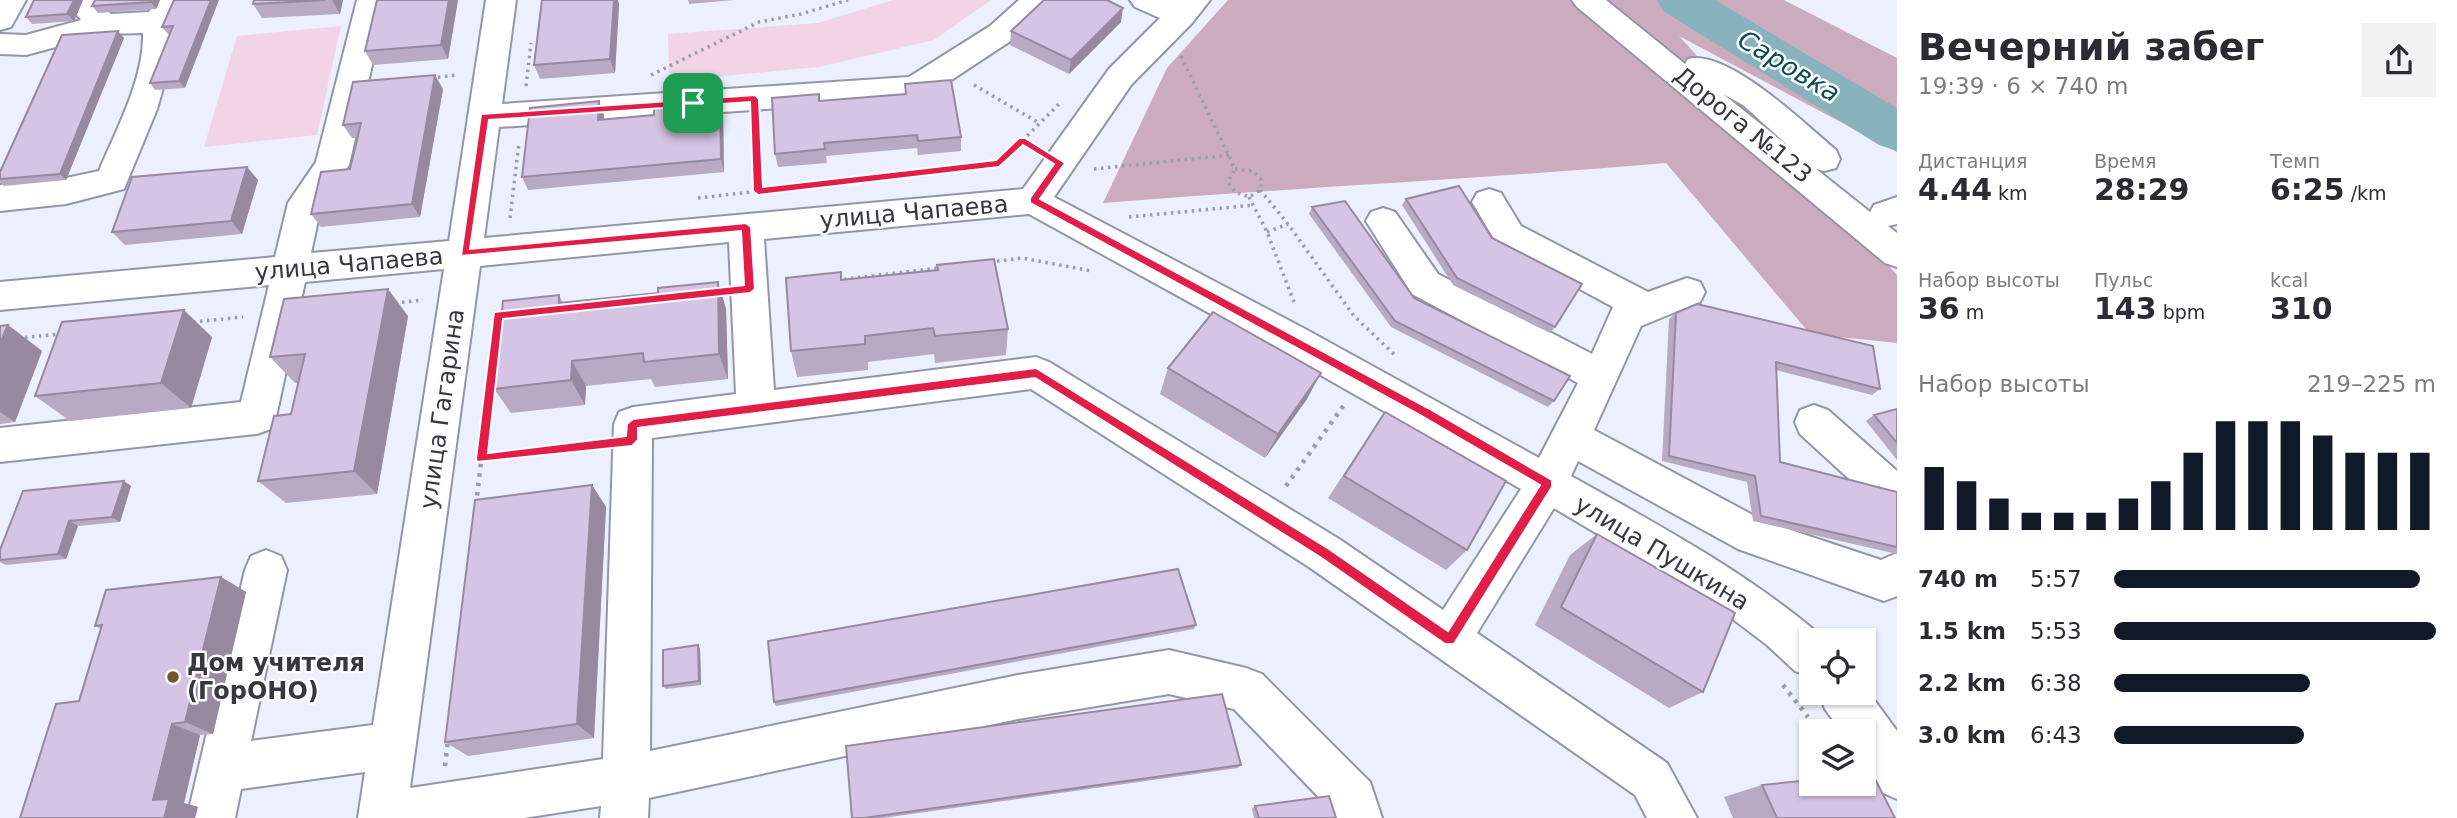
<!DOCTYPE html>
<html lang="ru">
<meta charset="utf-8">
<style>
:root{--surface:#fff;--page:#f2f2f3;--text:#2b2b33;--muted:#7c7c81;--accent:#111827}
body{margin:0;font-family:"DejaVu Sans",sans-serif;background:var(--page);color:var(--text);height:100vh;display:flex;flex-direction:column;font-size:26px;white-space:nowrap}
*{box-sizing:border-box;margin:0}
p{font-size:23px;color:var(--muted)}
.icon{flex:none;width:38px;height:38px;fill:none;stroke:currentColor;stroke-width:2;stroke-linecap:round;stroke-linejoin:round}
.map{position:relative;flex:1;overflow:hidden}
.sheet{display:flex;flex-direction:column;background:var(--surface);width:560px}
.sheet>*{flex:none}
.controls{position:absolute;left:1799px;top:628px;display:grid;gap:14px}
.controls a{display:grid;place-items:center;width:77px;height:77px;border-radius:0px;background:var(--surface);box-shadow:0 2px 5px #0004;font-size:35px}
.pin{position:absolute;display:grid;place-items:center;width:60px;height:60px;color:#fff;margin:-30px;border-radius:14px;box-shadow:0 4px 10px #0006}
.round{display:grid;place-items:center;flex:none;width:74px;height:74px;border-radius:0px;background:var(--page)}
.summary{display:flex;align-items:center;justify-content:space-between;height:119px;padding:0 21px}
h1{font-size:38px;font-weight:700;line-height:52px}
.metrics{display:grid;grid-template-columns:repeat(3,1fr);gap:10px;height:119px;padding:7px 21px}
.metrics div{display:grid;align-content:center}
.metrics b{font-size:30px;font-weight:700}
.metrics small{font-size:19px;font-weight:400}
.metrics p{font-size:19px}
.chart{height:196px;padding:14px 21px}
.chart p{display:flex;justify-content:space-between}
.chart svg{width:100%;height:126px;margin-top:7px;stroke:var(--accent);stroke-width:6}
ul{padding:0 21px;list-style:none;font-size:23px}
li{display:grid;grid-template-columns:112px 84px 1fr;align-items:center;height:52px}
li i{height:18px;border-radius:9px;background:var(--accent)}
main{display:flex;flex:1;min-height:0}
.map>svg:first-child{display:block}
.green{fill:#f3d4e6}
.forest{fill:#cdabbe}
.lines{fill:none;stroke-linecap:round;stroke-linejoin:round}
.river{fill:#88b3bc;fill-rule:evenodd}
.minor-casing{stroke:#9396a7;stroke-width:4}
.path-far1{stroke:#9b9da8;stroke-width:3.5;stroke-dasharray:2.5 4.5;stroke-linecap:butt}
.path{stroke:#9b9da8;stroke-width:4.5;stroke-dasharray:3.5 6;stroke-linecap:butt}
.minor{fill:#fff;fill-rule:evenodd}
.wall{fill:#b8a9c4}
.shaded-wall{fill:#9689a0}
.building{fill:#d6c4e4;stroke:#9689a0;stroke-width:2}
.route{fill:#e11d48;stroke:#fff;stroke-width:2;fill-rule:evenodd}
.poi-dot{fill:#705728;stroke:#fdfdfd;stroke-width:2.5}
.labels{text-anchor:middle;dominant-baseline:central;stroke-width:5;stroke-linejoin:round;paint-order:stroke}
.street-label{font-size:24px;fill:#37383f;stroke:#fdfdfd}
.poi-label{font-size:24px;font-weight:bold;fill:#37383f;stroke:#fdfdfd;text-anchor:start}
.water-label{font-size:26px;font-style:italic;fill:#0c4b56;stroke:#fdfdfd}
</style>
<main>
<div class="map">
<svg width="1897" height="818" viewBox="0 0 1897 818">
<rect width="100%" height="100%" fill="#eceffd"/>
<g class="green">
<path d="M893 0H991L934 40 819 67 669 81 668 34 818 23Z"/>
<path d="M341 26 317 135 204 147 237 36Z"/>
</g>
<path class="forest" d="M1228 0H1784L1897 58V152L1679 36 1897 275V343L1810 334 1666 163C1479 179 1291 188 1103 203L1167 68Z"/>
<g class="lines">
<path class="river" d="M1657 0H1715L1897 108V151L1879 145 1663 11Z"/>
<g class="minor-casing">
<g id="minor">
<path d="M0 0H26L11 27 0 30Z"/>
<path d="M79 0H109L104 8 111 14 149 12 156 0H186L173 22 174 50 157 109 124 189 66 204 0 211V185L66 178 99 171C117 128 144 79 143 33L104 34 26 55 0 54V34L26 35 81 20 73 10Z"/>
<path d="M357 0H387L349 165 321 206 311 253 449 241 486 0H516L502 104 909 77 990 26 1019 0H1052L1012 40 927 96 916 99 499 127 484 238 1023 189 1109 69 1160 18 1135 7 1130 0H1210L1192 23 1131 85 1054 197 1307 330 1539 458 1578 383 1412 294 1366 221 1371 212 1383 208 1395 212 1438 274 1592 354 1613 307 1497 244 1472 202 1477 193 1489 189 1501 193 1521 226 1648 292 1687 278 1700 282 1705 292 1700 302 1641 326 1594 430 1764 521 1881 560 1897 553V596L1884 601 1738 549 1578 461 1571 476C1660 526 1749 573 1826 640H1811V677L1795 671 1767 645 1705 598 1554 508 1477 633 1667 763 1697 818H1647L1635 795 1309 567 1031 389 652 438 650 751 1018 675 1169 650 1246 668 1262 674 1370 782 1382 818H1334L1333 812 1234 709 1169 694 1018 719 649 798 648 818H600L601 806 524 818H358L365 772 241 789 235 818H187L245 570 251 556 266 550 281 556 287 570 251 741 373 725 444 269 305 282 276 417 271 429 257 434 0 462V428L241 402 269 285 0 310V282L275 257 288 203 316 162ZM1029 214 1280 352 1521 489 1443 610 1339 539 1049 362 1036 357 774 390 764 239ZM729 242 736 394 633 407 619 412 614 424 603 759 410 788 480 266Z"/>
<path d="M1572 0H1606L1685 64 1688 59C1727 48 1806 125 1836 150L1840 159 1836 168 1824 171 1816 169 1870 212 1874 205 1897 197V224L1888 226 1897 233V267L1885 263 1577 7ZM1723 94 1743 105 1792 149Z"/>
<path d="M1814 405 1828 410 1897 471V515L1883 510 1800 434 1795 422 1800 410Z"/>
<path d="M1864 686 1897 731V799L1881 792 1864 762V732H1842L1825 709 1819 693H1864Z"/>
</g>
</g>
<g class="path-far1">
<path d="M1181 56 1235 169"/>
<path d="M651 75 759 22 801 14 848 0"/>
<path d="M431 78 457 75"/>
<path d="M974 85 1039 123"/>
<path d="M526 86 531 43"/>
<path d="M756 128 758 191"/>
<path d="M1094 169 1229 155"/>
<path d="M1235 169 1253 171 1262 181 1260 190 1249 197 1235 192 1228 182Z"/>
<path d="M1260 190 1288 224 1354 316 1397 357"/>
<path d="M1249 197 1267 232 1294 302"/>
<path d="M698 198 999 164 1061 102"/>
<path d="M1129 217 1254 205"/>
<path d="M510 218 519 143"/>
<path d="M1267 232 1288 224"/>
<path d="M990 262 1022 258 1092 271"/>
<path d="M837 280 939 268"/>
<path d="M395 303 423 300"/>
<path d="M193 322 243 317"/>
<path d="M18 338 62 334"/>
<path d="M493 361 498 315H504"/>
</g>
<g class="path">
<path d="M481 459 596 445"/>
<path d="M1286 486 1344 405"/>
<path d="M476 505 493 359"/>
<path d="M1783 685 1808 717"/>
<path d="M445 766 448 740"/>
</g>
<use href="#minor" class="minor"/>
</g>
<g class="wall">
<path d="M34 0H83L74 21 32 24 26 17Z"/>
<path d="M160 0 156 9 98 13 92 6Z"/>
<path d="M174 0 185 88 155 90 150 83 170 34H168L162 27Z"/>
<path d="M254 0H343L340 14 262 18 253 4Z"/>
<path d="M377 0H458L448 59 373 65 365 51Z"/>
<path d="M688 0H734L689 4Z"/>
<path d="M619 4 615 73 540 79 534 65Z"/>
<path d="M1121 22 1069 74 1010 45 1011 31Z"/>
<path d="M124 38 66 180 4 186 0 182V172Z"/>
<path d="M905 84 961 137V151L918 155 917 148 826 156 827 163 778 167 775 154 820 101 905 94Z"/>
<path d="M443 89 420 217 321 227 311 214 350 169 357 138H352L343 125Z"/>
<path d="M723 113 724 172 528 190 522 177 604 115V119L654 115Z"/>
<path d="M247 167 258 180 242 234 125 245 112 232Z"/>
<path d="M1406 199 1492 238 1555 327 1550 333 1453 285 1402 205Z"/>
<path d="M1312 207 1414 298 1554 401 1548 407 1391 327 1309 214Z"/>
<path d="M937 265 1008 329 1006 355 935 363 934 354 868 362V370L797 377 791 351 842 279 937 270Z"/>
<path d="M718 282 726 309 728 379 655 387 651 379 586 386 585 405 511 413 494 389 559 295 563 303 658 293Z"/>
<path d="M1676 313 1880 389 1872 395 1776 370 1780 462 1897 492V554L1753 521 1747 482 1662 461 1669 319Z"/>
<path d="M408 316 377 494 286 503 258 481 291 414 298 383H295L270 357Z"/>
<path d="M8 325 42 351 15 422 0 424V326Z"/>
<path d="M212 337 191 408 70 421 35 396Z"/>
<path d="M1168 368 1307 399 1265 458 1160 394Z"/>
<path d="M1897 409V460L1866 421 1874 415Z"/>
<path d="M1385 412 1467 550 1446 570 1328 498Z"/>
<path d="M124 481 131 486 120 522 78 526 66 559 6 565 0 562V550Z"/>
<path d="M592 485 606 507 594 738 468 756 445 742Z"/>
<path d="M1597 534 1703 692 1669 708 1535 625 1570 555Z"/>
<path d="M221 577 246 592 213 734 200 735 184 803 198 807 195 818 79 701 101 629 95 626Z"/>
<path d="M1196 625 1194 629 776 706 774 702Z"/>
<path d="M698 645 700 649 701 685 666 689 663 686Z"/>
<path d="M1241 765 1238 768 883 818H852Z"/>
<path d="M1762 785 1895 818H1733L1724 797Z"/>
<path d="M1255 806 1336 818H1254L1252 809Z"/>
</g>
<g class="shaded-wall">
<path d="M74 0H83L74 21 67 14Z"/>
<path d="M151 0H160L156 9 151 2Z"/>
<path d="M211 0H219L185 88 179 81Z"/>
<path d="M332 0H343L340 14Z"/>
<path d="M449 0H458L448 59 441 45Z"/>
<path d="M614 0H618L619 4 615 73 610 59Z"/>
<path d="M1123 8 1121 22 1069 74 1071 60Z"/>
<path d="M118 31 124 38 66 180 60 174Z"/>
<path d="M435 75 443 89 420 217 412 204Z"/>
<path d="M720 100 723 113 724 172 721 159Z"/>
<path d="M599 101 604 115 603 133 598 120Z"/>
<path d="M247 167 258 180 242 234 231 221Z"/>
<path d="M718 282 726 309 728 379 719 354Z"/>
<path d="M388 289 408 316 377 494 354 471Z"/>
<path d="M184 310 212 337 191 408 161 383Z"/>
<path d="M8 325 42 351 15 422 0 412V343Z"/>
<path d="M572 361 586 386 585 405 571 380Z"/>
<path d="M1321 373 1307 399 1265 458 1278 434Z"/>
<path d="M124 481 131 486 120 522 112 517Z"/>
<path d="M592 485 606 507 594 738 577 724Z"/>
<path d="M69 521 78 526 66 559 58 554Z"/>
<path d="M221 577 246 592 213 734 185 722Z"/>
<path d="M698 645 700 649 701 685 699 681Z"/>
<path d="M172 724 200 735 184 803 198 807 195 818H164L153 800Z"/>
</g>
<g class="building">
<path d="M34 0H74L67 14 26 17Z"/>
<path d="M95 0H151V2L92 6Z"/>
<path d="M174 0H211L179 81 150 83 173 26 162 27Z"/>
<path d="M254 0H325L253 4Z"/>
<path d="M377 0H449L441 45 365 51Z"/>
<path d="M542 0H614L610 59 534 65Z"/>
<path d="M1044 0H1107L1123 8 1071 60 1011 31Z"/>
<path d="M118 31 60 174 0 179V172L62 35Z"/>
<path d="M435 75 412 204 311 214 321 172 350 169 361 123 343 125 353 82Z"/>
<path d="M951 80 961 137 918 141 917 135 824 143 825 149 775 154 772 98 819 94V101L906 94 905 84Z"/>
<path d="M720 100 721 159 522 177 530 108 599 101 598 120 654 115V106Z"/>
<path d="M247 167 231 221 112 232 132 177Z"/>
<path d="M1459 186 1492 238 1582 284 1555 327 1457 278 1406 199Z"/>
<path d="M1345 201 1414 298 1570 376 1554 401 1395 321 1312 207Z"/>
<path d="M994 259 1008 329 935 336 933 328 865 336V344L791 351 786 278 841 272V280L938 270 937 265Z"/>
<path d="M718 282 719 354 644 362 643 353 572 361 571 380 494 389 503 301 559 295V303L658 293V288Z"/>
<path d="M388 289 354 471 258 481 274 416 291 414 305 354 270 357 284 299Z"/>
<path d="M1697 304 1873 346 1880 389 1776 362 1780 462 1897 492V547L1761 516 1755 476 1669 456 1676 313Z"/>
<path d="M184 310 161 383 35 396 62 322Z"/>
<path d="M1213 312 1321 373 1278 434 1168 368Z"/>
<path d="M8 325 0 343V326Z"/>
<path d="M1897 409V443L1874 415Z"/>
<path d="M1385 412 1506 481 1467 550 1344 476Z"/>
<path d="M124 481 112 517 69 521 58 554 0 560V550L23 491Z"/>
<path d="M592 485 577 724 445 742 475 500Z"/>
<path d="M1597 534 1735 613 1703 692 1561 607Z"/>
<path d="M1178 569 1196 625 774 702 768 641Z"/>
<path d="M221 577 185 722 172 724 153 800 169 799 164 818H20L56 704 79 701 102 625 95 626 106 590Z"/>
<path d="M698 645 699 681 663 686V650Z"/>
<path d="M1222 694 1241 765 864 818H852L846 746Z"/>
<path d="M1864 775H1873L1895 818H1777L1762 785 1811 780V784H1864Z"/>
<path d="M1329 796 1336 818H1259L1255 806Z"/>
</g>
<path class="route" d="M755 95 759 99 763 187 996 160 1019 138H1025L1065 163 1040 199 1428 408 1552 480V487L1454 644H1445L1320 557 1035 378 638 428V440L632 446 477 462 476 459 494 312 744 285 741 231 461 256 481 114ZM750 102 753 191 758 195 999 167 1023 145 1054 164 1030 198V203L1420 415 1540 485 1448 631 1329 549 1036 368 633 419 627 424 626 436 488 453 503 319 750 293 755 289 751 227 746 223 470 249 489 120Z"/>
<circle class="poi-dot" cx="173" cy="677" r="7"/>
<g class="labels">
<g class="street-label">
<text transform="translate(1743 125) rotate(39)">Дорога №123</text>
<text transform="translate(914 212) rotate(-5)">улица Чапаева</text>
<text transform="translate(349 264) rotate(-5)">улица Чапаева</text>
<text transform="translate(442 409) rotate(-82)">улица Гагарина</text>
<text transform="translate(1662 553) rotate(31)">улица Пушкина</text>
</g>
<g class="poi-label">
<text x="187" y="663">Дом учителя<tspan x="187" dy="28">(ГорОНО)</tspan></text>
</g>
<g class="water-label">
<text transform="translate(1789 66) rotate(31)">Саровка</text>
</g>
</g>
</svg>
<div class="controls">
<a><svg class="icon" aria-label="locate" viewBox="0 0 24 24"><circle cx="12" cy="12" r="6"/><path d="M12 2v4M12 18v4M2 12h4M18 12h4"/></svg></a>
<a><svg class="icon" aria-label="layers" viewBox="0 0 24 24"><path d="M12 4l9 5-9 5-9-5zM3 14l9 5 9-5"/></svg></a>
</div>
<div class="pin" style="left:693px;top:103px;background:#1e9e55"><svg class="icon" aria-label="arrive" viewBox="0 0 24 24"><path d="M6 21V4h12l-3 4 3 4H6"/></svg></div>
</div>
<section class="sheet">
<div class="summary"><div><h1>Вечерний забег</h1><p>19:39 · 6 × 740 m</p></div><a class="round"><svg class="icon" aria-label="share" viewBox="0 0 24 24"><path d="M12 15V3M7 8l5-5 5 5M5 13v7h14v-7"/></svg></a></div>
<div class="metrics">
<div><p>Дистанция</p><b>4.44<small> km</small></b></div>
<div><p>Время</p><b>28:29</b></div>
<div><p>Темп</p><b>6:25<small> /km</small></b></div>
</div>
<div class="metrics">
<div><p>Набор высоты</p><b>36<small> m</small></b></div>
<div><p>Пульс</p><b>143<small> bpm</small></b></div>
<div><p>kcal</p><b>310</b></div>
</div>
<div class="chart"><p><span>Набор высоты</span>219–225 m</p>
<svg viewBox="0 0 160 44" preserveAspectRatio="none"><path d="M5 44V22M15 44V27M25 44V33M35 44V38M45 44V38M55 44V38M65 44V33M75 44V27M85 44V17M95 44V6M105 44V6M115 44V6M125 44V11M135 44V17M145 44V17M155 44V17"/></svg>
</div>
<ul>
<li><b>740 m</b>5:57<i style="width:95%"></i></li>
<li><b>1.5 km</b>5:53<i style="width:100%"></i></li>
<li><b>2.2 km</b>6:38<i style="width:61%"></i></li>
<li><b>3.0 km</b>6:43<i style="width:59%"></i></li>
</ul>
</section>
</main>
